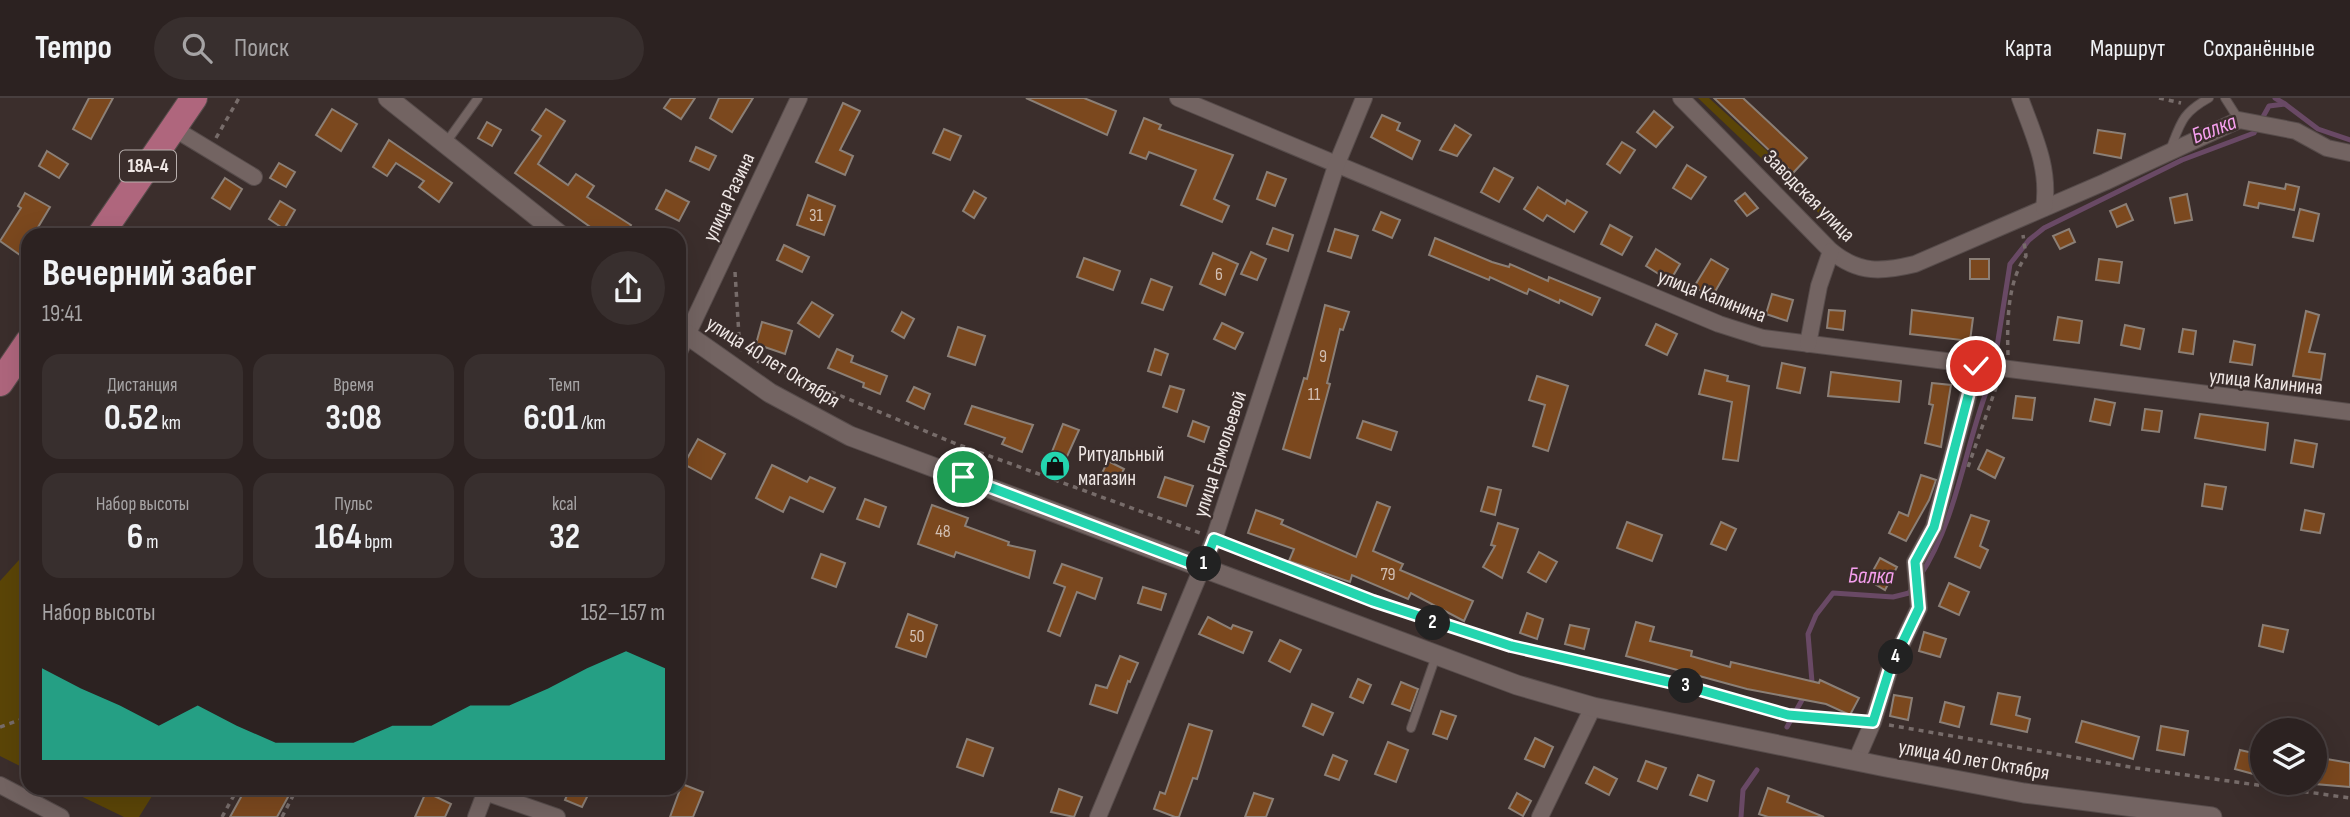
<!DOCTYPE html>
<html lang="ru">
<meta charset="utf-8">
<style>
:root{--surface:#2c2221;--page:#382f2e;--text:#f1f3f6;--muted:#a6a4a5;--line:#483f3f;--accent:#23d5af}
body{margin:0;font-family:"Sofia Sans Condensed",sans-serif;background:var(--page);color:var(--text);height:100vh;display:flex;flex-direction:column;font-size:26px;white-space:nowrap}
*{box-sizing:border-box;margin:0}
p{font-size:23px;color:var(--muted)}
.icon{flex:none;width:38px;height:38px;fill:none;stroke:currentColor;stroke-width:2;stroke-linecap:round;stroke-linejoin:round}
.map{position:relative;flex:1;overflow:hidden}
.side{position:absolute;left:21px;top:130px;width:665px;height:567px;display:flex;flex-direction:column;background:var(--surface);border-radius:21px;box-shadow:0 7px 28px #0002,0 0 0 2px var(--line)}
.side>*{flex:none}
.fabs{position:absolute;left:2250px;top:620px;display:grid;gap:14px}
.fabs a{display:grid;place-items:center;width:77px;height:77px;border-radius:50%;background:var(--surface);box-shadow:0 7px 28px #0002,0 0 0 2px var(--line);font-size:35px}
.pin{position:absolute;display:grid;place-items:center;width:60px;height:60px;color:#fff;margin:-30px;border:4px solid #fff;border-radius:50%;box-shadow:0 2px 7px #0007}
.km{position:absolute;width:35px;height:35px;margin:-18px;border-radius:50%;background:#222;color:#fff;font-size:19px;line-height:35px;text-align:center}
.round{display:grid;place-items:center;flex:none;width:74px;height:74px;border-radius:37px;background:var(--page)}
.head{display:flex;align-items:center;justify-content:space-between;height:119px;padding:0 21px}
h1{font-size:38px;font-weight:700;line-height:52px}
.figures{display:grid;grid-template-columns:repeat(3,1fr);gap:10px;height:119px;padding:7px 21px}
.figures div{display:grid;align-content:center;border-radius:18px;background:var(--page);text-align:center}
.figures b{font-size:35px;font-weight:700}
.figures small{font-size:19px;font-weight:400}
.figures p{font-size:19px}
.chart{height:196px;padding:14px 21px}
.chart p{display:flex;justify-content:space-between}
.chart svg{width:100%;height:126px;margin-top:7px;fill:var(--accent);opacity:.7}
header{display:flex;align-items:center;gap:42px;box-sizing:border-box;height:98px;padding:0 35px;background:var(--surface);border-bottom:2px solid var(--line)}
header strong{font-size:33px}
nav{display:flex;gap:38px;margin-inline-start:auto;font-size:24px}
.search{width:490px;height:63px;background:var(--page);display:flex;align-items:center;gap:18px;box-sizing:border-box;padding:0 24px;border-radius:38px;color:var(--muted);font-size:26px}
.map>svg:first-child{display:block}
.green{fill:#5b4507}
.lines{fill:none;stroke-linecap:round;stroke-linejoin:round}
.stream{stroke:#694965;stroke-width:5}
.building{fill:#7b481e;stroke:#8b7f76;stroke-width:2}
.service-casing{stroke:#574c4b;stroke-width:10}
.minor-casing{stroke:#574c4b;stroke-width:18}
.tertiary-casing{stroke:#574c4b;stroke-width:21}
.primary-casing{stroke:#574c4b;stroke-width:28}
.path{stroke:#776c6a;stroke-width:3.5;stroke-dasharray:5 5;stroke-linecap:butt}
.service{stroke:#736462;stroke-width:8}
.minor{stroke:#736462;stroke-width:16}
.tertiary{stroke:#736462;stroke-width:19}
.primary{stroke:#af667d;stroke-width:26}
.route-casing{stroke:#fff;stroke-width:14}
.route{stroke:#23d5af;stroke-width:9}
.labels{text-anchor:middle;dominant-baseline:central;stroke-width:5;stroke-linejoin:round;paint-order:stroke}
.number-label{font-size:18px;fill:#d2bfb3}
.shield{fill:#3b2e2c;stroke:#b9b0ae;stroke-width:2}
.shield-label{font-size:19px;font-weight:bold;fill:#efe7e5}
.street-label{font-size:21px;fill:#efe7e5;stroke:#3b2e2c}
.poi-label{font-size:21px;fill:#efe7e5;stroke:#3b2e2c;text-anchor:start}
.water-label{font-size:23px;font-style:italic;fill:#f59fee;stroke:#3b2e2c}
</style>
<header>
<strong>Tempo</strong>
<div class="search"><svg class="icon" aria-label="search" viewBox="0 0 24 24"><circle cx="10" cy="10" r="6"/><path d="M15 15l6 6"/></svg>Поиск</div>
<nav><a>Карта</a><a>Маршрут</a><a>Сохранённые</a></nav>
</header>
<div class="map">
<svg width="2350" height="719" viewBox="0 0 2350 719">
<rect width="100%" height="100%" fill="#3b2e2c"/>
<g class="green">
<path d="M1698 0H1709L1766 52 1833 121 1824 120Z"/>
<path d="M28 452V672L0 658V483Z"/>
<path d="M64 690H157L139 719H124Z"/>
</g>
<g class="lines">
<g class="stream">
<path d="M2275 0 2285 6"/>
<path d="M1996 255 2010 166 2029 142 2044 130 2182 62 2254 35 2269 8 2285 6 2318 31 2350 42"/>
<path d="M1920 478C1958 420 1965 345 1991 281"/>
<path d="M1787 629 1812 584 1808 536 1816 517 1833 495 1893 499 1909 495 1912 490"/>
<path d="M1741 719 1743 692 1757 672"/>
</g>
</g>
<g class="building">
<path d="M89 0H113L91 41 73 31Z"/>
<path d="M671 0H695L681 21 664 10Z"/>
<path d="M719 0H753L732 34 710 20Z"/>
<path d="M1026 0H1084L1116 13 1107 37Z"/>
<path d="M1714 0H1743L1807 60 1793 75Z"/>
<path d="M843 5 860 13 840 52 853 58 845 77 816 64Z"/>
<path d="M332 11 357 26 341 53 316 37Z"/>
<path d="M546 11 565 23 538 66 568 87 576 76 594 88 587 99 631 127 626 136H589L593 131 515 75 541 38 532 32Z"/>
<path d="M1654 13 1673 29 1656 49 1637 34Z"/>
<path d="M1382 17 1400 25 1397 32 1420 43 1412 61 1371 39Z"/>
<path d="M1144 20 1161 27 1159 31 1233 57 1214 101 1229 108 1222 124 1181 107 1196 72 1149 54 1146 61 1130 55Z"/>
<path d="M487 24 501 32 492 48 478 40Z"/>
<path d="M1455 27 1471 37 1457 58 1440 52Z"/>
<path d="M944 31 961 38 950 62 933 55Z"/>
<path d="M2098 32 2125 36 2121 60 2094 55Z"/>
<path d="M389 42 452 85 439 104 419 89 424 83 396 65 387 78 373 69Z"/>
<path d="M1622 44 1635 52 1620 75 1607 66Z"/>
<path d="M696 49 716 58 709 72 690 63Z"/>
<path d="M47 53 68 66 59 80 39 68Z"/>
<path d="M279 65 295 74 286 89 270 80Z"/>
<path d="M1687 67 1706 79 1691 101 1673 90Z"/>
<path d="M1494 70 1513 80 1499 104 1481 94Z"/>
<path d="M1267 74 1286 81 1275 108 1257 101Z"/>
<path d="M225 80 242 91 230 111 212 100Z"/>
<path d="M2249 84 2285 91 2286 86 2299 89 2294 112 2259 105 2258 110 2244 107Z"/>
<path d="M1538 89 1565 106 1567 102 1587 114 1574 134 1547 117 1543 123 1524 111Z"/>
<path d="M666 92 689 104 679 123 656 111Z"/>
<path d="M974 93 986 100 974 120 963 113Z"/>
<path d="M25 95 50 109 34 136H28V144L20 157 0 143 21 110 18 108Z"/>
<path d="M1745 95 1758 110 1747 118 1735 103Z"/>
<path d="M2187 96 2192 122 2175 125 2170 100Z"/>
<path d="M808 97 835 108 824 137 797 127Z"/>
<path d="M280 103 295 112 284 131 269 121Z"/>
<path d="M2126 106 2133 122 2117 129 2110 113Z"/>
<path d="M2300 111 2319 116 2313 143 2293 139Z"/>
<path d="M1381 114 1400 122 1392 140 1373 132Z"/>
<path d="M1610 127 1632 139 1622 157 1601 146Z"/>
<path d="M1273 130 1293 137 1288 153 1267 146Z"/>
<path d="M1335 131 1358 138 1351 160 1328 153Z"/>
<path d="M2069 131 2075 144 2060 151 2053 138Z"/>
<path d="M1435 140 1492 164 1509 169 1510 166 1548 183 1549 179 1600 200 1592 217 1560 202 1559 205 1529 191 1527 196 1490 179 1489 182 1429 157Z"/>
<path d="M784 147 809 159 802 174 777 162Z"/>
<path d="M1656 151 1680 166 1670 183 1646 168Z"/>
<path d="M1251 154 1266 161 1257 182 1241 176Z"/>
<path d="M1213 155 1238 166 1225 197 1200 186Z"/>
<path d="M1084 160 1120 173 1113 192 1077 179Z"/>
<path d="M1711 161 1728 171 1712 199 1694 189Z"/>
<rect x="1970" y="161" width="19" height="20"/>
<path d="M2099 161 2122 164 2119 185 2096 182Z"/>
<path d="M1151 181 1172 189 1163 212 1142 205Z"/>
<path d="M1772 196 1793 202 1787 223 1766 216Z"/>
<path d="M812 204 833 217 819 239 798 225Z"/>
<path d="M1325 207 1349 214 1343 232 1340 231 1327 285 1330 286 1310 360 1283 351 1304 280 1307 281Z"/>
<path d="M1829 212 1845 213 1843 232 1827 230Z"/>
<path d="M1912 212 1973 220 1970 243 1910 236Z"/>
<path d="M2306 213 2319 217 2309 254 2325 256 2321 282 2293 278Z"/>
<path d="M902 214 914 221 904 240 892 233Z"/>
<path d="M2058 219 2082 223 2079 245 2054 242Z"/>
<path d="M762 224 792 233 785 256 756 246Z"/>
<path d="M1222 225 1243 235 1235 251 1214 241Z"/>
<path d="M1656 226 1677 236 1667 257 1646 247Z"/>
<path d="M2125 227 2144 231 2140 251 2121 247Z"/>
<path d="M958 229 985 238 975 267 948 258Z"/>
<path d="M2183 231 2196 233 2193 256 2179 254Z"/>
<path d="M2234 243 2255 247 2252 267 2230 264Z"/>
<path d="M837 251 853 258 851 264 887 278 880 296 863 289 864 285 828 270Z"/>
<path d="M1155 251 1168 256 1161 277 1148 273Z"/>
<path d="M1782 265 1805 270 1800 295 1777 290Z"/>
<path d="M1705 272 1728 278 1727 283 1749 288 1738 363 1723 361 1732 304 1699 296Z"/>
<path d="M1831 274 1901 283 1899 304 1828 298Z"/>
<path d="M1537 278 1568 288 1548 353 1533 348 1545 307 1529 302Z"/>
<path d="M1932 285 1951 287 1941 349 1925 345 1933 307 1929 306Z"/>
<path d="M1170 288 1184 292 1177 314 1163 309Z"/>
<path d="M914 289 930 296 924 311 907 303Z"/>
<path d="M2016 298 2035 300 2032 322 2013 320Z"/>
<path d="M2095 301 2115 305 2110 327 2090 323Z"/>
<path d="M972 308 1033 327 1022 354 1002 346 1005 340 965 326Z"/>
<path d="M2145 311 2162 313 2159 334 2142 332Z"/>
<path d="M2200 316 2268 325 2265 352 2195 340Z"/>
<path d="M1193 323 1209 329 1204 344 1188 338Z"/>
<path d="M1363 323 1397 334 1391 352 1357 340Z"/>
<path d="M1063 326 1079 332 1060 374 1046 369Z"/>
<path d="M698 341 725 356 711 381 684 366Z"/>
<path d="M2295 342 2317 346 2313 369 2291 365Z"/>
<path d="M1987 352 2004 360 1995 380 1978 371Z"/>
<path d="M1108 363 1124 371 1116 387 1100 379Z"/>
<path d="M772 367 807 384 810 379 835 390 823 414 790 399 783 414 756 400Z"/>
<path d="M1921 377 1936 382 1929 402 1906 443 1889 435 1899 414 1908 418Z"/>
<path d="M1165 379 1193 388 1186 408 1158 399Z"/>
<path d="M2205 386 2226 389 2222 411 2202 408Z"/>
<path d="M1488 389 1501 392 1495 417 1481 413Z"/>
<path d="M865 401 886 409 879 429 857 421Z"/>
<path d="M1377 404 1390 409 1373 453 1403 466 1400 472 1473 503 1464 523 1411 495 1408 501 1352 477 1350 484 1289 463 1294 451 1248 435 1256 412 1283 422 1281 426 1356 459Z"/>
<path d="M932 407 968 420 965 428 1009 444 1008 447 1035 453 1029 480 956 454 954 459 918 446Z"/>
<path d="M2305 412 2324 416 2320 435 2301 432Z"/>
<path d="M1971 417 1989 423 1980 448 1988 452 1980 470 1955 459Z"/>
<path d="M1627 424 1662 437 1652 463 1617 450Z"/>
<path d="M1721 424 1736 431 1726 452 1711 446Z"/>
<path d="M1498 425 1518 431 1502 480 1483 469 1495 448 1491 447Z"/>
<path d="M1539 454 1557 464 1546 484 1528 474Z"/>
<path d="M821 456 845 465 836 489 812 480Z"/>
<path d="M1880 460 1897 469 1885 492 1868 482Z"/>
<path d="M1062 466 1102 480 1095 501 1077 494 1060 538 1048 533 1065 489 1054 485Z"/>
<path d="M1949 485 1969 494 1959 517 1939 508Z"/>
<path d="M1143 489 1166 496 1161 512 1138 505Z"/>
<path d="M1527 515 1543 521 1537 541 1520 535Z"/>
<path d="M908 516 937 527 926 559 896 549Z"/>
<path d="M1208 519 1231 531 1233 527 1252 534 1243 555 1199 536Z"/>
<path d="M1636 524 1654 529 1650 543 1692 553 1691 558 1730 569 1731 564 1819 585 1820 582 1859 600 1850 617 1826 606 1747 591 1626 558Z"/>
<path d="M1570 527 1589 531 1584 551 1565 546Z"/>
<path d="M2263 527 2288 532 2283 554 2259 548Z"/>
<path d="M1924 534 1946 541 1940 559 1919 553Z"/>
<path d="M1280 542 1301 552 1290 574 1269 563Z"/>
<path d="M1120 558 1138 565 1130 584 1128 583 1117 615 1090 606 1096 587 1107 590Z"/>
<path d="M1358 581 1371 587 1363 605 1350 599Z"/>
<path d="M1401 584 1418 591 1410 613 1392 606Z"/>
<path d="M1998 595 2020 599 2016 617 2030 621 2027 634 1991 626Z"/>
<path d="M1894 597 1912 600 1908 622 1890 618Z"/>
<path d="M1945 604 1964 609 1959 629 1940 624Z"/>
<path d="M1312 606 1333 615 1323 637 1303 628Z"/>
<path d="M1441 613 1456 618 1447 641 1433 636Z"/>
<path d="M2082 623 2139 639 2133 661 2076 644Z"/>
<path d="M1189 626 1212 633 1197 681 1193 680 1179 719H1175L1154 711 1160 694 1165 696Z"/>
<path d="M2161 628 2188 633 2184 657 2157 652Z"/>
<path d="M1535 640 1553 649 1544 669 1525 661Z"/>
<path d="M967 641 993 650 983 678 957 669Z"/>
<path d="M1388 644 1408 652 1396 684 1375 676Z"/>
<path d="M2240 652 2262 657 2257 677 2235 671Z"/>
<path d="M1333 657 1347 663 1339 682 1325 677Z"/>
<path d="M2315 659 2350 665V689L2315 686Z"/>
<path d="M1646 663 1666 670 1657 691 1638 683Z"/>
<path d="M1594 669 1617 681 1609 697 1586 685Z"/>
<path d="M1698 677 1714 683 1707 703 1690 697Z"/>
<path d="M682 686 703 694 693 719H670Z"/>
<path d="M246 690H293L277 719H230Z"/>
<path d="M570 690 589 695 582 709 565 702Z"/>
<path d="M1768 690 1789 698 1787 704 1824 719H1768L1759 716Z"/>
<path d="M1059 691 1082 699 1074 719 1051 714Z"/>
<path d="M426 694 451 706 445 719H415Z"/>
<path d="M1254 695 1273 701 1266 719H1245Z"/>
<path d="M1517 695 1531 703 1523 718 1509 710Z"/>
</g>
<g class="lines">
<g class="service-casing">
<g id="service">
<path d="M2225 0 2239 22"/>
<path d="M445 46 478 0"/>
<path d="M2170 52C2181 24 2182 15 2209 0"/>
<path d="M1411 630 1436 558"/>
</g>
</g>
<g class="minor-casing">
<g id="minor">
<path d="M1178 0 1719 226 1763 240 2350 314"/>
<path d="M1681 0 1831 153C1859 176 1882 174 1915 166L2105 84 2239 22 2296 33 2327 50 2350 55"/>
<path d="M2020 0C2034 38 2050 70 2044 110"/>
<path d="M173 30 254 79"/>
<path d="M1808 246 1819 188 1831 153"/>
<path d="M679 254 799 0"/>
<path d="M1856 663 1873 624 1889 573 1919 510 1915 464 1934 429 1976 268"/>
<path d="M0 687 61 719"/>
<path d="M485 694 557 719"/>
<path d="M476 719 487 690"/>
<path d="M1098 719 1214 441 1336 68 1364 0"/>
<path d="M1540 719 1593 609"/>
</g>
</g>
<g class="tertiary-casing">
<g id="tertiary">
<path d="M388 0 559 136"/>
<path d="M679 231 770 295 850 338 1517 587 1593 609 1886 669 2024 695 2212 719"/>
</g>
</g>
<g class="primary-casing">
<g id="primary">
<path d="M101 136 194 0"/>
<path d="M0 285 28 244"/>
</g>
</g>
<g class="path">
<path d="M2159 0 2181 5"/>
<path d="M216 40 239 0"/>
<path d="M735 174 740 254"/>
<path d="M2008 257C2007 226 2007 184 2026 158L2023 137"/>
<path d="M757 263 954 345 1200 435"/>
<path d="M1968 369 1998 284"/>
<path d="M1229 447 1448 530 1511 548 1686 588 1788 617 1857 622"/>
<path d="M1889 627 2136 670 2350 700"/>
<path d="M0 629 28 619"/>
<path d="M222 719 238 690"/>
<path d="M282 719 297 690"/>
</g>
<use href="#service" class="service"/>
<use href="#minor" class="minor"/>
<use href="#tertiary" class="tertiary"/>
<use href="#primary" class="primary"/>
</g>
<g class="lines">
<g class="route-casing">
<path id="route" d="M963 379 1203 470 1214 441 1373 503 1511 548 1686 588 1788 617 1873 624 1889 573 1919 510 1915 464 1934 429 1976 268"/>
</g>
<use href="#route" class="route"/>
</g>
<defs>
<g id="shop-disc" transform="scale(1.575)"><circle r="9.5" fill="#23d5af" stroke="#3b2e2c"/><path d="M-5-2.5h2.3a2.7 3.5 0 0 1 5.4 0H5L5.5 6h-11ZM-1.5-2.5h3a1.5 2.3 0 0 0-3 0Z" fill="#111"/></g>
</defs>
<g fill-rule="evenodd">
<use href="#shop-disc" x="1055" y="368"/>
</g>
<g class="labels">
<g class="number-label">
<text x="816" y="117">31</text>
<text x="1219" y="176">6</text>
<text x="1323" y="258">9</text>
<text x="1314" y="296">11</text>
<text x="943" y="433">48</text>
<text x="1388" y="476">79</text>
<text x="917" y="538">50</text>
</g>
<rect class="shield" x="120" y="52.5" width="56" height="31" rx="5"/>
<g class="shield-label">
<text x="148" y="68">18А-4</text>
</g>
<g class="street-label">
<text transform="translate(1809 98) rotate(45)">Заводская улица</text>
<text transform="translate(729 99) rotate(-65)">улица Разина</text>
<text transform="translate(1712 198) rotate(21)">улица Калинина</text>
<text transform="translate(773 264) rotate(32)">улица 40 лет Октября</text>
<text transform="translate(2266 284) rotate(6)">улица Калинина</text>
<text transform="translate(1220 356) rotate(-72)">улица Ермольевой</text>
<text transform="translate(1974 662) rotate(10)">улица 40 лет Октября</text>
</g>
<g class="poi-label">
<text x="1078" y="356">Ритуальный<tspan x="1078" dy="24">магазин</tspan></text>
</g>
<g class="water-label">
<text transform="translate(2214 31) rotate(-21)">Балка</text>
<text transform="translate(1871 478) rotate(1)">Балка</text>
</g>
</g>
</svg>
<div class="fabs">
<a><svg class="icon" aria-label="layers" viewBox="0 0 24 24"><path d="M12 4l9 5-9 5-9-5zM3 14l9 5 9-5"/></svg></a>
</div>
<div class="pin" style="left:963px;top:379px;background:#1e9e55"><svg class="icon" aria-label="arrive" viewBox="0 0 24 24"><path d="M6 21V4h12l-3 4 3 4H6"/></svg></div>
<div class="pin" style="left:1976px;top:268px;background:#d93025"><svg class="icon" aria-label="check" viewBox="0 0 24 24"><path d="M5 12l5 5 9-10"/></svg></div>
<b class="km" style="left:1204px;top:466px">1</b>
<b class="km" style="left:1433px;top:525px">2</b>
<b class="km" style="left:1686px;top:588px">3</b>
<b class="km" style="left:1896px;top:559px">4</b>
<section class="side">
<div class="head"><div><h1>Вечерний забег</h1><p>19:41</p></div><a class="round"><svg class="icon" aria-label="share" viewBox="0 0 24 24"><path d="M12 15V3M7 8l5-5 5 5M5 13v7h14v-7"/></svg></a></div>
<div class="figures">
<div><p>Дистанция</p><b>0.52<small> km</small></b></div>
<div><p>Время</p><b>3:08</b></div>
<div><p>Темп</p><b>6:01<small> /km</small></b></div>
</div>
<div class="figures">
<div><p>Набор высоты</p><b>6<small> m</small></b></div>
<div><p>Пульс</p><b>164<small> bpm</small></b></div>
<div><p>kcal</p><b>32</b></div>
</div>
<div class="chart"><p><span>Набор высоты</span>152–157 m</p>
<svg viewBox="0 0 160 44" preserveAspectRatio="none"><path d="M0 44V12L10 19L20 25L30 32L40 25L50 32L60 38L70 38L80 38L90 32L100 32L110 25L120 25L130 19L140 12L150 6L160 12V44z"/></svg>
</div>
</section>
</div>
